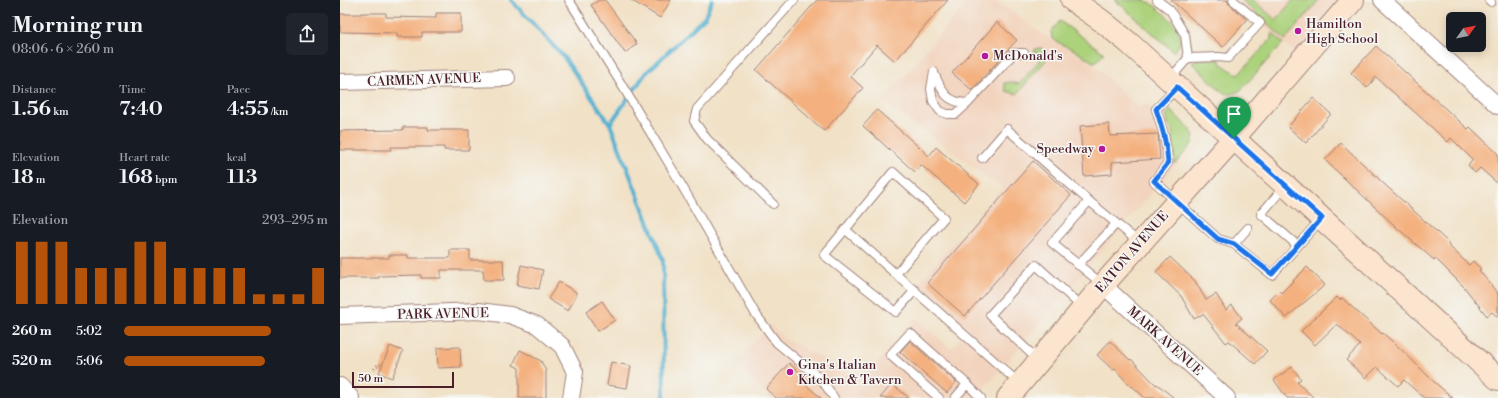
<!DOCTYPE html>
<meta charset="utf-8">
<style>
:root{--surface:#171b24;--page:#20242c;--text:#f1f3f6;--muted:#9ea1a6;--accent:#b45309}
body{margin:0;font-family:"Libre Bodoni",serif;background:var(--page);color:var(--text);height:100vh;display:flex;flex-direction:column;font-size:15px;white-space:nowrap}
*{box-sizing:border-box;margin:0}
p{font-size:13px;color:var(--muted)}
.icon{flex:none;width:22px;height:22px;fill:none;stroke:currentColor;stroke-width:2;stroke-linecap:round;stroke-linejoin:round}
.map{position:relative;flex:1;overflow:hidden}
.sheet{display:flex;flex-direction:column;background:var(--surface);width:340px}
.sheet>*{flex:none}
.needle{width:26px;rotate:57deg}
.buttons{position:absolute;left:1106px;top:12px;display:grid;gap:8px}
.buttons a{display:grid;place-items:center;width:40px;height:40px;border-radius:6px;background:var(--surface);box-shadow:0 2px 10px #0003;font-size:20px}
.scale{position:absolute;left:12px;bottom:10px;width:102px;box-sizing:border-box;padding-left:4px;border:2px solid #4a1f2b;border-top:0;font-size:11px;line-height:14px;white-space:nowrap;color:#4a1f2b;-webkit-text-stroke:3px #f6f6f2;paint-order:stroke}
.pin{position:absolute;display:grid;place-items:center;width:34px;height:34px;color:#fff;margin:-41px -17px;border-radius:50% 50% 50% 0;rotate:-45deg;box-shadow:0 0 4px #0007}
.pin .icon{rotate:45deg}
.round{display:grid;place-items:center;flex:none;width:42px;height:42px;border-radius:6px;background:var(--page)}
.head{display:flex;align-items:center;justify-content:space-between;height:68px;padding:0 12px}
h1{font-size:22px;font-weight:600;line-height:30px}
.metrics{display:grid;grid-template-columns:repeat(3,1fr);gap:6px;height:68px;padding:4px 12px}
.metrics div{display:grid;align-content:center}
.metrics b{font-size:20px;font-weight:600}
.metrics small{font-size:11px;font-weight:400}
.metrics p{font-size:11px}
.chart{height:112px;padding:8px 12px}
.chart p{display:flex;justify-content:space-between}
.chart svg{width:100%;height:72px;margin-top:4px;stroke:var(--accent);stroke-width:6}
ul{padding:0 12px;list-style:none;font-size:13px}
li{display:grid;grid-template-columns:64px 48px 1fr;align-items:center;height:30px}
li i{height:10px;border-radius:5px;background:var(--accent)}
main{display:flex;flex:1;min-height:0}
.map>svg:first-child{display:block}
.built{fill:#f2d4be}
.green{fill:#acd27c;stroke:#7b7854}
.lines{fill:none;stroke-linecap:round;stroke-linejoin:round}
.stream{stroke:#52b1d0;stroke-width:4}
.building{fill:#f4b07e}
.lane-casing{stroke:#9e8078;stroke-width:10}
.street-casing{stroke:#9e8078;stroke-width:18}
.secondary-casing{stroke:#9e8078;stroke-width:24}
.path{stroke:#9e8078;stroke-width:2.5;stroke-dasharray:1 3;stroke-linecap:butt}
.lane{stroke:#fff;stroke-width:8}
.street{stroke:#fff;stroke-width:16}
.secondary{stroke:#fce5cf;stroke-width:22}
.route-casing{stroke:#fff;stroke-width:8}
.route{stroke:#1a73e8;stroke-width:5}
.poi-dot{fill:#b5179e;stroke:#f6f6f2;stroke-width:1.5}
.labels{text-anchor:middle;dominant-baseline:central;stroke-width:3;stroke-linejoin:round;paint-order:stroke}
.poi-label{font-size:13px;fill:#4a1f2b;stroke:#f6f6f2;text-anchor:start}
.street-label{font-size:13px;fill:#4a1f2b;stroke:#f6f6f2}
</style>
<main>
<section class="sheet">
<div class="head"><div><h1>Morning run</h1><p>08:06 · 6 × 260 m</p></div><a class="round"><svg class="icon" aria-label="share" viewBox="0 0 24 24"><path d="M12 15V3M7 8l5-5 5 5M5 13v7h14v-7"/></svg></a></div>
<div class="metrics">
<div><p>Distance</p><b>1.56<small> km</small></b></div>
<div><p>Time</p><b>7:40</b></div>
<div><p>Pace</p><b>4:55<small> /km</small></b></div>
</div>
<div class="metrics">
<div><p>Elevation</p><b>18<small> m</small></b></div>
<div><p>Heart rate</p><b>168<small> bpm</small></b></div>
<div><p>kcal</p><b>113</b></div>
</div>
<div class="chart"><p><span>Elevation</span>293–295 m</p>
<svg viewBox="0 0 160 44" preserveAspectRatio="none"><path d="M5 44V6M15 44V6M25 44V6M35 44V22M45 44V22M55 44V22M65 44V6M75 44V6M85 44V22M95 44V22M105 44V22M115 44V22M125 44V38M135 44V38M145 44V38M155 44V22"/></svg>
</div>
<ul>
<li><b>260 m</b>5:02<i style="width:72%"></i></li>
<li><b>520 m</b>5:06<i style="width:69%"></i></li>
</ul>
</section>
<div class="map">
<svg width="1158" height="398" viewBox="0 0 1158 398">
<rect width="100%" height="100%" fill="#f6f6f2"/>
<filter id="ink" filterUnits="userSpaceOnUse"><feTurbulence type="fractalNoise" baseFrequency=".025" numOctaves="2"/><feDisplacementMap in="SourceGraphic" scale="8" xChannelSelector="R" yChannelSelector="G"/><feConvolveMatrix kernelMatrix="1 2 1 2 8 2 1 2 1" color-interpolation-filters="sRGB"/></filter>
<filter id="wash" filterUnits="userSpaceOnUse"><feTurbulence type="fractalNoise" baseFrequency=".012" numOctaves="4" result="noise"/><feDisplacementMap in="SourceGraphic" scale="16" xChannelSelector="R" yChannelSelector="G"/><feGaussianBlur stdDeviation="0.9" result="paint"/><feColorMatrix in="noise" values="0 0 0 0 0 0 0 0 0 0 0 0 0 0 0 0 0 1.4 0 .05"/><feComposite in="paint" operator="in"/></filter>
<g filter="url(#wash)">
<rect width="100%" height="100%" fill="#f1e1c6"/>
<g class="built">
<path d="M629 0H650L667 8 710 39 755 65 797 107 807 104 832 131 837 163 636 398H430L395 363 431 324 443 338 506 370 519 386 575 318 611 349 629 329 579 283 662 188 543 101Z"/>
<path d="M896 0H1013L962 60Z"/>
</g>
<g class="green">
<path d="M775 0H805L807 2H810C824 14 853 33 834 52Z"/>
<path d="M902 0H913L936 20 953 0H979L945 40Z"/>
<path d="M720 21 764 53 757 61 753 62 734 50 717 42 712 38 711 31Z"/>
<path d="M933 33 943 43 900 91 891 94 883 93 852 63 855 60 880 59V63L898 75 932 38 930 37Z"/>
<path d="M701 48 705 51 706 60 677 94 666 91 664 83 670 82 679 84 700 60V54L694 53 695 49Z"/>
<path d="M830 110 850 129 854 136 852 144 835 164 832 130 828 123 826 115Z"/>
</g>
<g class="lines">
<g class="stream">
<path d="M171 0 223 56 270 124 323 260 324 398"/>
<path d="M270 124 305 74 365 17 372 0"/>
</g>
</g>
<g id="blocks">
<g class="building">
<path d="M259 0H265L297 44 285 53 251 5Z"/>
<path d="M291 0H331L320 18Z"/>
<path d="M477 0H608L555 61 537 45 510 76 523 88 484 131 416 70Z"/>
<path d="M831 0H887L889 4 907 20 883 47Z"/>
<path d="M21 13H46V17L96 18V13H121V32H82V37H57V33L0 32V14H21Z"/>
<path d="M657 22 677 40 632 90 612 73Z"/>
<path d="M1036 46 1128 129 1130 127 1158 154V184L1140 168 1135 173 1128 165 1133 160 1111 138 1108 142 1036 77 1027 88 1011 73Z"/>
<path d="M973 98 991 114 966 143 948 127Z"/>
<path d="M537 110 589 156 596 147 639 184 624 202 581 165 575 172 523 126Z"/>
<path d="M769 124 770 136 818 134 820 159 772 162V174L744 176 740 126Z"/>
<path d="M63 127H88V130H129V150H104V147H51V150H0V131L63 130Z"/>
<path d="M1001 143 1042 182 1109 243 1108 245 1129 265 1133 261 1141 269 1139 270 1158 294V317L1152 312 1147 316 1124 287 1095 258 1094 260 1055 226 985 160Z"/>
<path d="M693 161 731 195 625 316 587 283Z"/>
<path d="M110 250H130V260H163L164 280H144L143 270H101V278H81V275L39 276V278H0V258H49V255H68V258H110Z"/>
<path d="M830 257 855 281 866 300 876 294 886 310 892 305 902 318 896 323 927 351 915 364 889 341 886 343 863 314 854 319 841 296 816 272Z"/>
<path d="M181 265 203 270 199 289 177 285Z"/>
<path d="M967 267 985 285 946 318 930 300 939 291 941 293Z"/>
<path d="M219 282 236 292V296L228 311 208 299Z"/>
<path d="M997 297 1000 300 1002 298 1042 334 1043 333 1064 352 1093 381 1113 398H1084L1064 380 1058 386 1037 367 1026 378 1006 360 1020 345 997 324 975 345 961 331Z"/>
<path d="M262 301 275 320 258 331 246 312Z"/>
<path d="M570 341 616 382 607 393 560 352Z"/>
<path d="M770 341 790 360 791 359 816 385 817 384 834 398H805L792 386 791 387 775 369 773 370 757 355Z"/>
<path d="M50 346 63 351 52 378 39 373Z"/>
<path d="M120 347 121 367 98 368 97 348Z"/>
<path d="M180 350 201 361 206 371V398H179V368L173 365Z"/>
<path d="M271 362 291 366 287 388 267 385Z"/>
<path d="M449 363 469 381 466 385 481 398H436L426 389Z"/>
<path d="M952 367 961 379 957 382 974 398H947L934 380Z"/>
<path d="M552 384 569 398H540Z"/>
</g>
</g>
</g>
<g filter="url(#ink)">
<use href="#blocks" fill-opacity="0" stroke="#9e8078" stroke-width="1"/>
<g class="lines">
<g class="lane-casing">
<g id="lane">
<path d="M229 0 277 77 334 172 415 313 437 343 482 380 494 398"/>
<path d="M817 0 830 10 845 35 848 58"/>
<path d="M1149 0 1151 2"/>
<path d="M594 72 591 89 593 101 600 111 607 114H616L628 103 674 53H684"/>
<path d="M594 73C602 91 606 103 628 103"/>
<path d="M830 79 848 58 879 57 888 58 920 23 893 0"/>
<path d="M837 88 816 109C822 127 827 143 828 163L814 181 878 239 894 244 932 275 981 219"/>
<path d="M642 158 667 129 749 201"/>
<path d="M945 186 921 214 957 245"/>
<path d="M433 204 367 139 354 121 357 109 454 0"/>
<path d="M506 230 679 383"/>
<path d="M894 244 908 228"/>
<path d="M738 265 776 224"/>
<path d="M556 274 604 218 553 172 484 255 556 312 575 290"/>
<path d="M762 284 712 243 749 201 800 243"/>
<path d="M699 361 650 315 696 265 743 308"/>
<path d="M599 398 550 355 570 333 627 384"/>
<path d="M615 398 627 384 641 398"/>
</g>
</g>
<g class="street-casing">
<g id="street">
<path d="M1042 0 1158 106"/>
<path d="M0 82 167 78"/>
<path d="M763 285 887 398"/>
<path d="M0 316 139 311 170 315 197 325 222 346 235 372 231 398"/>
<path d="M0 386 11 398"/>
</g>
</g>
<g class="secondary-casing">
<g id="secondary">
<path d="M732 0 762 21 789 43 1158 379"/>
<path d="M668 398 763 285 894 138 1013 0"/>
</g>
</g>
<path class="path" d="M34 369 38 364 42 365"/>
<use href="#lane" class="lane"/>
<use href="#street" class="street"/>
<use href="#secondary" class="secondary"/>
</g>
</g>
<g class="lines" filter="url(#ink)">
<g class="route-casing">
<path id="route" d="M837 87 982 218 932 274 894 244 878 239 814 181 828 163C827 143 822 127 816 109Z"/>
</g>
<use href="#route" class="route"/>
</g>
<g class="poi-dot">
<circle cx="958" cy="31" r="4"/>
<circle cx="645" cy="56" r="4"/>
<circle cx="762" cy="149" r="4"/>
<circle cx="450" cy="372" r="4"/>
</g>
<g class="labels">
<g class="poi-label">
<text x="966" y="24">Hamilton<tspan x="966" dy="15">High School</tspan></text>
<text x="653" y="56">McDonald's</text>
<text x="754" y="149" text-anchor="end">Speedway</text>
<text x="458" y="365">Gina's Italian<tspan x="458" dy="15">Kitchen &amp; Tavern</tspan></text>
</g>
<g class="street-label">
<text transform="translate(84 80) rotate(-2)">CARMEN AVENUE</text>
<text transform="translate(792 252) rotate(-49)">EATON AVENUE</text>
<text transform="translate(103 314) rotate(-1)">PARK AVENUE</text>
<text transform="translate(825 341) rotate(42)">MARK AVENUE</text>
</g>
</g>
</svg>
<div class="buttons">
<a><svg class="needle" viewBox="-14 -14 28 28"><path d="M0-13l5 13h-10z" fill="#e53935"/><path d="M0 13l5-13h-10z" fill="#9ea1a6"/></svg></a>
</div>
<div class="scale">50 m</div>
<div class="pin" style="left:894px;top:138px;background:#1e9e55"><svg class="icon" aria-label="arrive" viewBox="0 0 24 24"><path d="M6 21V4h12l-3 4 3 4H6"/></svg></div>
</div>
</main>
